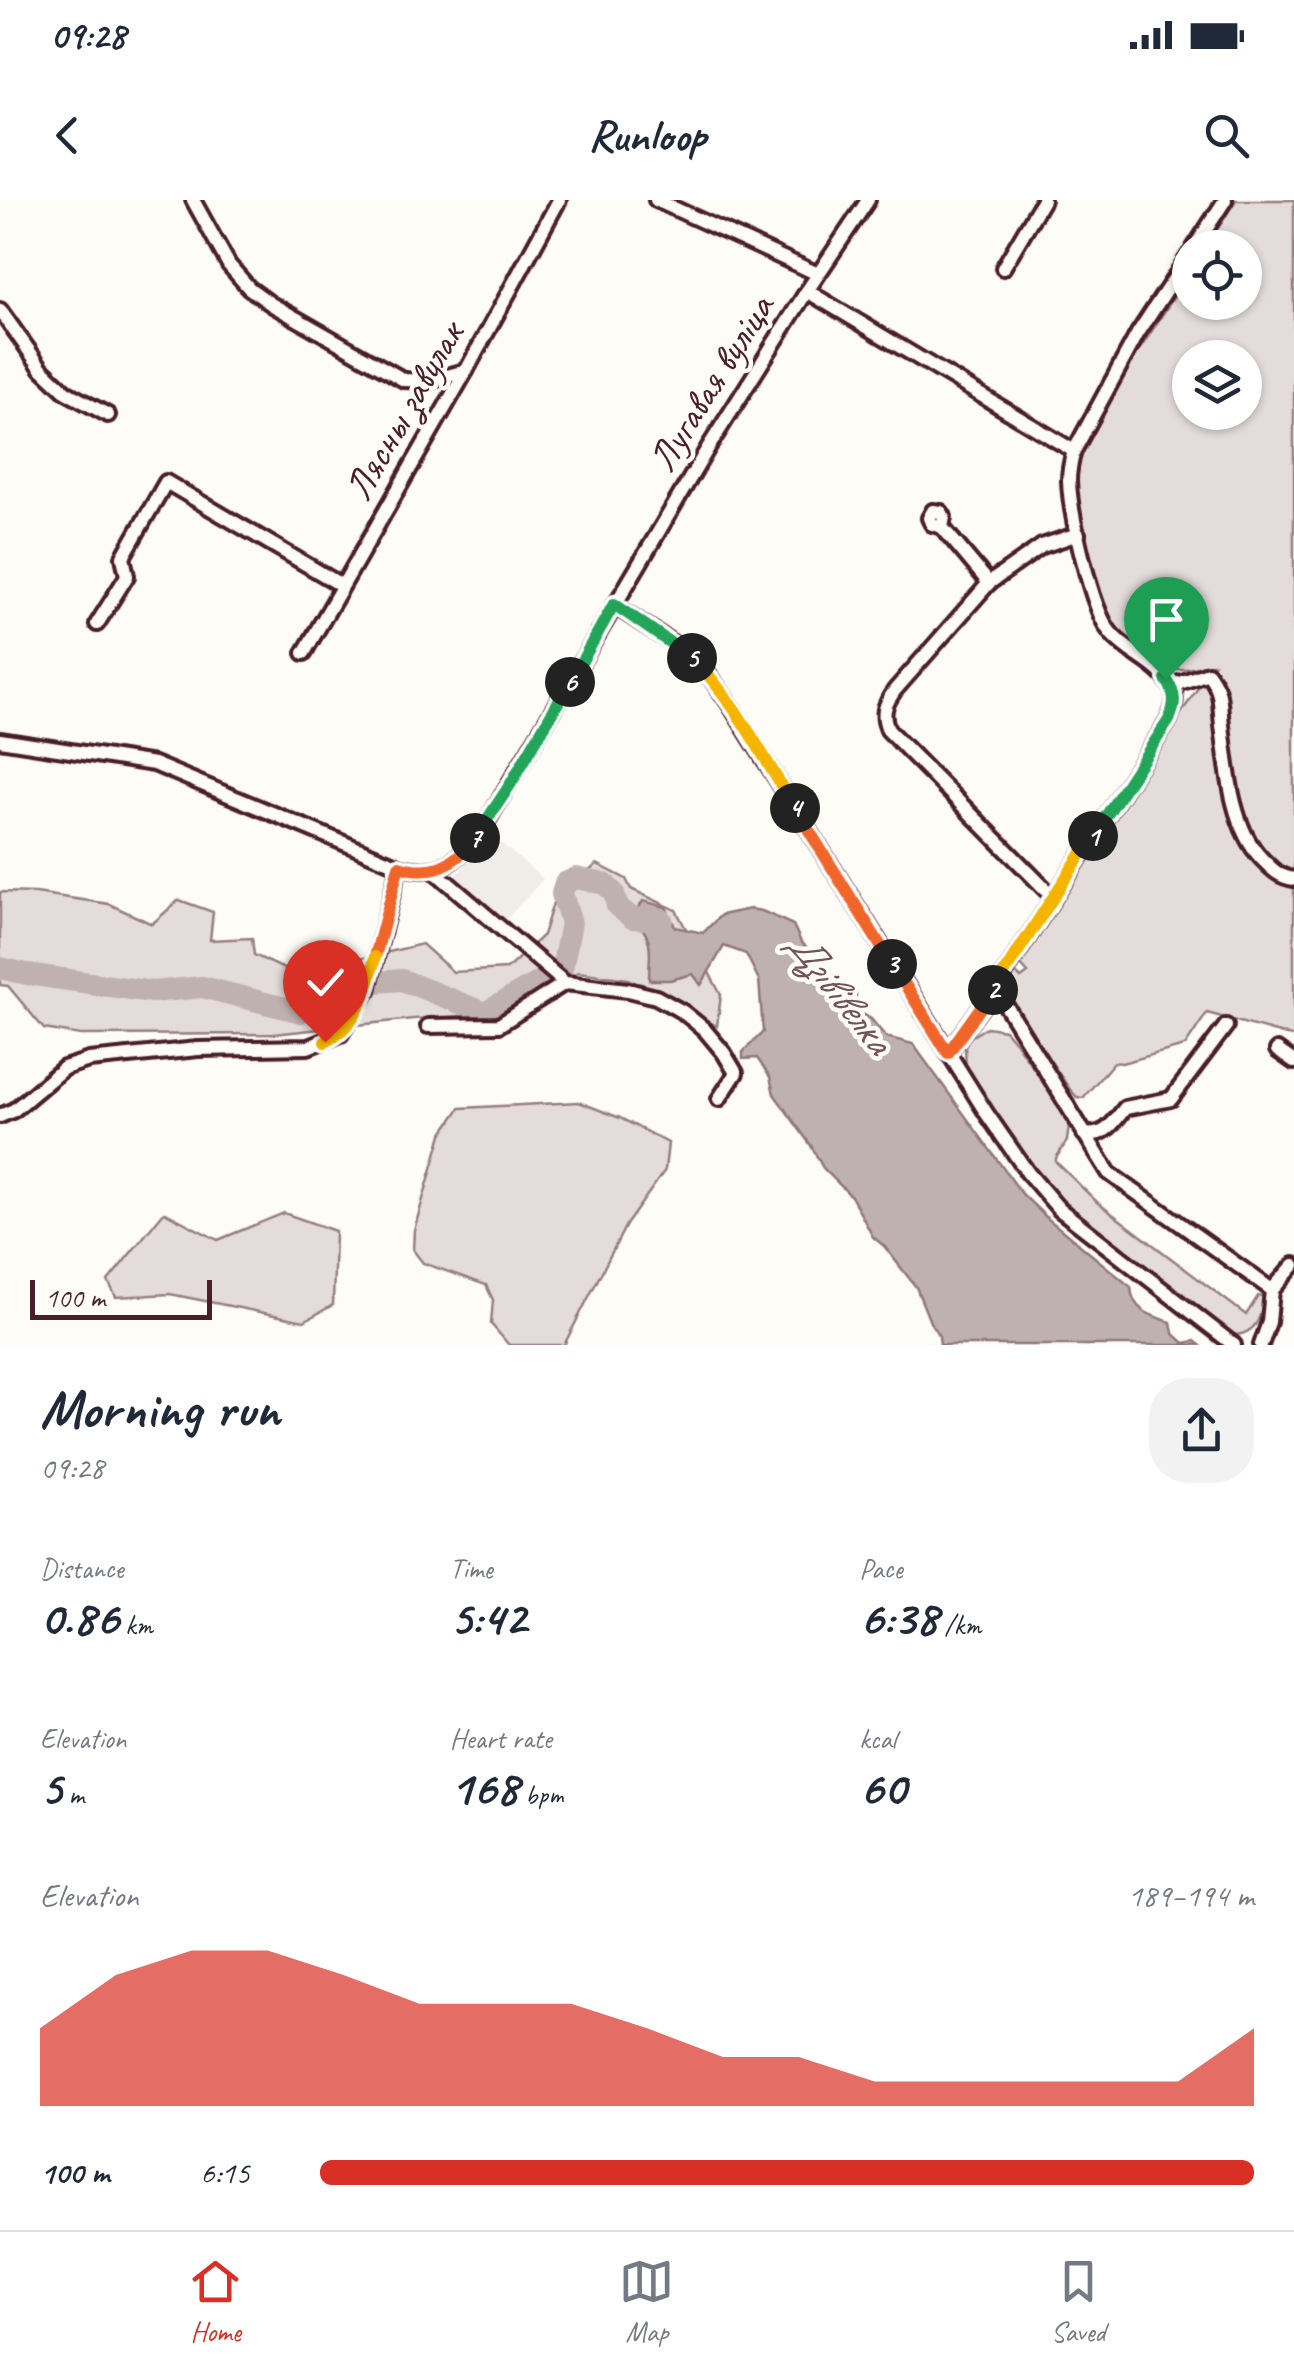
<!DOCTYPE html>
<meta charset="utf-8">
<style>
:root{--surface:#fff;--page:#f2f2f3;--text:#1f2937;--muted:#747a83;--line:#e0e1e3;--accent:#d93025}
body{margin:0;font-family:Caveat,sans-serif;background:var(--page);color:var(--text);height:100vh;display:flex;flex-direction:column;font-size:38px;white-space:nowrap}
*{box-sizing:border-box;margin:0}
p{font-size:32px;color:var(--muted)}
.icon{flex:none;width:55px;height:55px;fill:none;stroke:currentColor;stroke-width:2;stroke-linecap:round;stroke-linejoin:round}
.map{position:relative;height:1145px;overflow:hidden}
.drawer{display:flex;flex-direction:column;background:var(--surface);flex:1}
.drawer>*{flex:none}
.fabs{position:absolute;left:1172px;top:30px;display:grid;gap:20px}
.fabs a{display:grid;place-items:center;width:90px;height:90px;border-radius:50%;background:var(--surface);box-shadow:0 2px 8px #0004;font-size:50px}
.scale{position:absolute;left:30px;bottom:25px;width:182px;box-sizing:border-box;padding-left:10px;border:5px solid #4a1f2b;border-top:0;font-size:28px;line-height:35px;white-space:nowrap;color:#4a1f2b;-webkit-text-stroke:8px #fdfcf7;paint-order:stroke}
.pin{position:absolute;display:grid;place-items:center;width:85px;height:85px;color:#fff;margin:-102px -42px;border-radius:50% 50% 50% 0;rotate:-45deg;box-shadow:0 0 10px #0007}
.pin .icon{rotate:45deg}
.km{position:absolute;width:50px;height:50px;margin:-25px;border-radius:50%;background:#222;color:#fff;font-size:28px;line-height:50px;text-align:center}
.round{display:grid;place-items:center;flex:none;width:105px;height:105px;border-radius:40px;background:var(--page)}
.overview{display:flex;align-items:center;justify-content:space-between;height:170px;padding:0 40px}
h1{font-size:55px;font-weight:700;line-height:75px}
.metrics{display:grid;grid-template-columns:repeat(3,1fr);gap:15px;height:170px;padding:10px 40px}
.metrics div{display:grid;align-content:center}
.metrics b{font-size:50px;font-weight:700}
.metrics small{font-size:28px;font-weight:400}
.metrics p{font-size:28px}
.chart{height:280px;padding:20px 40px}
.chart p{display:flex;justify-content:space-between}
.chart svg{width:100%;height:180px;margin-top:10px;fill:var(--accent);opacity:.7}
ul{padding:0 40px;list-style:none;font-size:32px}
li{display:grid;grid-template-columns:160px 120px 1fr;align-items:center;height:75px}
li i{height:25px;border-radius:12px;background:var(--accent)}
.status{display:flex;justify-content:space-between;align-items:center;height:70px;padding:0 50px;background:var(--surface);direction:ltr}
.status svg{height:28px;fill:currentColor}
header{display:flex;justify-content:space-between;align-items:center;height:130px;padding:0 40px;background:var(--surface);font-size:45px;font-weight:700}
.tabs{display:flex;justify-content:space-around;align-items:center;height:140px;border-top:2px solid var(--line);background:var(--surface);font-size:28px;color:var(--muted)}
.tabs a{display:grid;justify-items:center;gap:5px}
.tabs .current{color:var(--accent)}
.map>svg:first-child{display:block}
.built{fill:#f0ece8}
.green{fill:#e3dcda;stroke:#967e82;stroke-width:2.5;fill-rule:evenodd}
.water{fill:#c0b1b1;stroke:#91777b;stroke-width:2.5}
.lines{fill:none;stroke-linecap:round;stroke-linejoin:round}
.river{stroke:#c0b1b1;stroke-width:22}
.minor-casing{stroke:#4a1f2b;stroke-width:20}
.minor{stroke:#fdfcf7;stroke-width:12}
.split-1-casing{stroke:#fff;stroke-width:20}
.split-2-casing{stroke:#fff;stroke-width:20}
.split-3-casing{stroke:#fff;stroke-width:20}
.split-4-casing{stroke:#fff;stroke-width:20}
.split-5-casing{stroke:#fff;stroke-width:20}
.split-6-casing{stroke:#fff;stroke-width:20}
.split-7-casing{stroke:#fff;stroke-width:20}
.split-8-casing{stroke:#fff;stroke-width:20}
.split-9-casing{stroke:#fff;stroke-width:20}
.split-1{stroke:#22a559;stroke-width:12}
.split-2{stroke:#f5b400;stroke-width:12}
.split-3{stroke:#f0652b;stroke-width:12}
.split-4{stroke:#f0652b;stroke-width:12}
.split-5{stroke:#f5b400;stroke-width:12}
.split-6{stroke:#22a559;stroke-width:12}
.split-7{stroke:#22a559;stroke-width:12}
.split-8{stroke:#f0652b;stroke-width:12}
.split-9{stroke:#f5b400;stroke-width:12}
.labels{text-anchor:middle;dominant-baseline:central;stroke-width:9;stroke-linejoin:round;paint-order:stroke}
.street-label{font-size:40px;fill:#4a1f2b;stroke:#fdfcf7}
.water-label{font-size:42px;font-style:italic;fill:#73525a;stroke:#fdfcf7}
</style>
<div class="status"><b>09:28</b><svg viewBox="0 0 49 12"><path d="M0 12V9h3v3zM5 12V6h3v6zM10 12V3h3v9zM15 12V0h3v12zM26 1h20v11H26zM47 4h2v5h-2z"/></svg></div>
<header><svg class="icon" aria-label="back" viewBox="0 0 24 24"><path d="M15 5l-7 7 7 7"/></svg>Runloop<svg class="icon" aria-label="search" viewBox="0 0 24 24"><circle cx="10" cy="10" r="6"/><path d="M15 15l6 6"/></svg></header>
<div class="map">
<svg width="1294" height="1145" viewBox="0 0 1294 1145">
<rect width="100%" height="100%" fill="#fdfcf7"/>
<filter id="ink" filterUnits="userSpaceOnUse"><feTurbulence type="fractalNoise" baseFrequency=".01" numOctaves="2"/><feDisplacementMap in="SourceGraphic" scale="20" xChannelSelector="R" yChannelSelector="G"/><feConvolveMatrix kernelMatrix="1 2 1 2 8 2 1 2 1" color-interpolation-filters="sRGB"/></filter>
<g filter="url(#ink)">
<path class="built" d="M491 635 543 679 505 721 454 678Z"/>
<g class="green">
<path d="M1236 0H1294V837L1207 813 1185 846 1122 863 1114 862 1083 898 1077 897 1071 891 1016 811C1011 797 1009 786 1015 772L1021 778 1028 773 1020 764 1071 678 1214 464C1200 465 1183 472 1168 468 1151 464 1122 440 1113 425 1091 391 1073 292 1074 251L1190 72V102H1245V48L1206 47ZM1190 158H1245V212H1190Z"/>
<path d="M597 664 626 679 631 689 676 710 721 795 717 826 628 779 578 772 505 814 413 819 274 834 81 835 44 829 8 786 0 785V692L36 693 109 704 152 724 179 700 213 712 210 740 252 738 254 755 284 769H338L351 761 422 744 453 772 507 769 543 735 553 703Z"/>
<path d="M987 827 1005 830 1016 843 1067 916 1069 925 1067 941 1056 958V962L1098 1003 1246 1115 1258 1096 1264 1097C1262 1116 1256 1135 1233 1135L1069 1011 1018 951 966 869 965 846 969 838Z"/>
<path d="M579 902 620 918 668 943 665 970 626 1025 564 1145H509L491 1124 493 1100 486 1085 423 1063 413 1050 414 1030 442 934 460 908Z"/>
<path d="M164 1012 218 1040 284 1013 335 1031 333 1105 304 1121 170 1094 116 1097 108 1081Z"/>
</g>
<path class="water" d="M643 701 666 707 675 727 703 733 721 715 750 709 762 711 793 725 801 742 819 759 808 779 824 783 840 780 856 793V810L871 819 886 837 913 844 1022 994 1047 1018 1131 1087C1132 1111 1151 1116 1171 1122L1173 1133 1184 1143 1195 1141 1200 1145H940L939 1136 930 1122 916 1087 884 1046 873 1037 851 996 823 968 810 944 774 894 770 877 757 858 743 859V852L763 832 759 780 746 754 724 746 701 785 693 774 670 780H649C649 751 656 738 632 718Z"/>
<g class="lines">
<g class="river">
<path d="M0 768 27 774 152 792 202 787 301 812 353 784 402 780 485 813 547 777"/>
<path d="M557 771 562 769 571 723 562 694 565 683 576 678 605 684 614 693 617 706 632 718 662 720"/>
</g>
<g class="minor-casing">
<g id="minor">
<path d="M193 0 229 65 249 88 271 104 404 180 428 181 466 171"/>
<path d="M656 0 818 74"/>
<path d="M1194 48 1225 0"/>
<path d="M1003 68 1043 0"/>
<path d="M807 91 1074 251"/>
<path d="M0 110 42 169 66 192 108 215"/>
<path d="M942 327 932 324 929 318 933 311 941 312 944 317 942 327 989 383"/>
<path d="M614 405 680 448 709 475 729 503 987 914 1028 973 1059 1009 1234 1145"/>
<path d="M97 424 127 376 123 357 166 282 341 385"/>
<path d="M304 453 466 171 559 0"/>
<path d="M1171 486 1208 473C1223 494 1219 500 1222 525 1227 566 1231 628 1262 659 1273 670 1279 677 1294 679"/>
<path d="M0 540 154 564 399 666C443 679 460 658 485 625L708 248 807 91 868 0"/>
<path d="M433 670 565 783 628 790 656 797 683 812 704 829 724 853 736 873 719 899"/>
<path d="M1053 697 888 530C881 513 885 504 895 490L989 383 1042 346 1078 334"/>
<path d="M995 788 1109 973 1272 1090"/>
<path d="M428 826 499 825 565 783"/>
<path d="M1277 850 1294 862"/>
<path d="M948 853 995 788 1169 520C1173 510 1177 500 1173 490 1162 464 1127 454 1110 432 1091 408 1070 312 1069 281 1069 270 1071 261 1074 251L1138 133 1190 54"/>
<path d="M0 916 14 910 64 868 89 860 198 849 308 847 341 834 368 790 399 666"/>
<path d="M1084 934C1106 937 1113 923 1125 908L1171 899 1226 826"/>
<path d="M1261 1145 1269 1122 1272 1090 1294 1065"/>
</g>
</g>
<use href="#minor" class="minor"/>
</g>
</g>
<g class="lines" filter="url(#ink)">
<g class="split-1-casing">
<path id="split-1" d="M1093 636 1169 520C1176 504 1176 493 1166 479"/>
</g>
<g class="split-2-casing">
<path id="split-2" d="M993 790 1093 636"/>
</g>
<g class="split-3-casing">
<path id="split-3" d="M892 764 948 853 993 790"/>
</g>
<g class="split-4-casing">
<path id="split-4" d="M795 608 892 764"/>
</g>
<g class="split-5-casing">
<path id="split-5" d="M692 458C734 498 764 559 795 608"/>
</g>
<g class="split-6-casing">
<path id="split-6" d="M570 482 614 404 692 458"/>
</g>
<g class="split-7-casing">
<path id="split-7" d="M475 638 510 585 570 482"/>
</g>
<g class="split-8-casing">
<path id="split-8" d="M375 757 399 666C432 676 455 665 475 638"/>
</g>
<g class="split-9-casing">
<path id="split-9" d="M325 842C359 824 367 792 375 757"/>
</g>
<use href="#split-1" class="split-1"/>
<use href="#split-2" class="split-2"/>
<use href="#split-3" class="split-3"/>
<use href="#split-4" class="split-4"/>
<use href="#split-5" class="split-5"/>
<use href="#split-6" class="split-6"/>
<use href="#split-7" class="split-7"/>
<use href="#split-8" class="split-8"/>
<use href="#split-9" class="split-9"/>
</g>
<g class="labels">
<g class="street-label">
<text transform="translate(711 183) rotate(-58)">Лугавая вуліца</text>
<text transform="translate(404 211) rotate(-60)">Лясны завулак</text>
</g>
<g class="water-label">
<text transform="translate(840 792) rotate(52)">Дзівівелка</text>
</g>
</g>
</svg>
<div class="fabs">
<a><svg class="icon" aria-label="locate" viewBox="0 0 24 24"><circle cx="12" cy="12" r="6"/><path d="M12 2v4M12 18v4M2 12h4M18 12h4"/></svg></a>
<a><svg class="icon" aria-label="layers" viewBox="0 0 24 24"><path d="M12 4l9 5-9 5-9-5zM3 14l9 5 9-5"/></svg></a>
</div>
<div class="scale">100 m</div>
<div class="pin" style="left:1166px;top:479px;background:#1e9e55"><svg class="icon" aria-label="arrive" viewBox="0 0 24 24"><path d="M6 21V4h12l-3 4 3 4H6"/></svg></div>
<div class="pin" style="left:325px;top:842px;background:#d93025"><svg class="icon" aria-label="check" viewBox="0 0 24 24"><path d="M5 12l5 5 9-10"/></svg></div>
<b class="km" style="left:1093px;top:636px">1</b>
<b class="km" style="left:993px;top:790px">2</b>
<b class="km" style="left:892px;top:764px">3</b>
<b class="km" style="left:795px;top:608px">4</b>
<b class="km" style="left:692px;top:458px">5</b>
<b class="km" style="left:570px;top:482px">6</b>
<b class="km" style="left:475px;top:638px">7</b>
</div>
<section class="drawer">
<div class="overview"><div><h1>Morning run</h1><p>09:28</p></div><a class="round"><svg class="icon" aria-label="share" viewBox="0 0 24 24"><path d="M12 15V3M7 8l5-5 5 5M5 13v7h14v-7"/></svg></a></div>
<div class="metrics">
<div><p>Distance</p><b>0.86<small> km</small></b></div>
<div><p>Time</p><b>5:42</b></div>
<div><p>Pace</p><b>6:38<small> /km</small></b></div>
</div>
<div class="metrics">
<div><p>Elevation</p><b>5<small> m</small></b></div>
<div><p>Heart rate</p><b>168<small> bpm</small></b></div>
<div><p>kcal</p><b>60</b></div>
</div>
<div class="chart"><p><span>Elevation</span>189–194 m</p>
<svg viewBox="0 0 160 44" preserveAspectRatio="none"><path d="M0 44V25L10 12L20 6L30 6L40 12L50 19L60 19L70 19L80 25L90 32L100 32L110 38L120 38L130 38L140 38L150 38L160 25V44z"/></svg>
</div>
<ul>
<li><b>100 m</b>6:15<i style="width:100%"></i></li>
</ul>
</section>
<nav class="tabs">
<a class="current"><svg class="icon" aria-label="home" viewBox="0 0 24 24"><path d="M3 11l9-7 9 7M6 9v11h12V9"/></svg>Home</a>
<a><svg class="icon" aria-label="map" viewBox="0 0 24 24"><path d="M3 6l6-2 6 2 6-2v14l-6 2-6-2-6 2zM9 4v14M15 6v14"/></svg>Map</a>
<a><svg class="icon" aria-label="saved" viewBox="0 0 24 24"><path d="M7 4h10v16l-5-4-5 4z"/></svg>Saved</a>
</nav>
